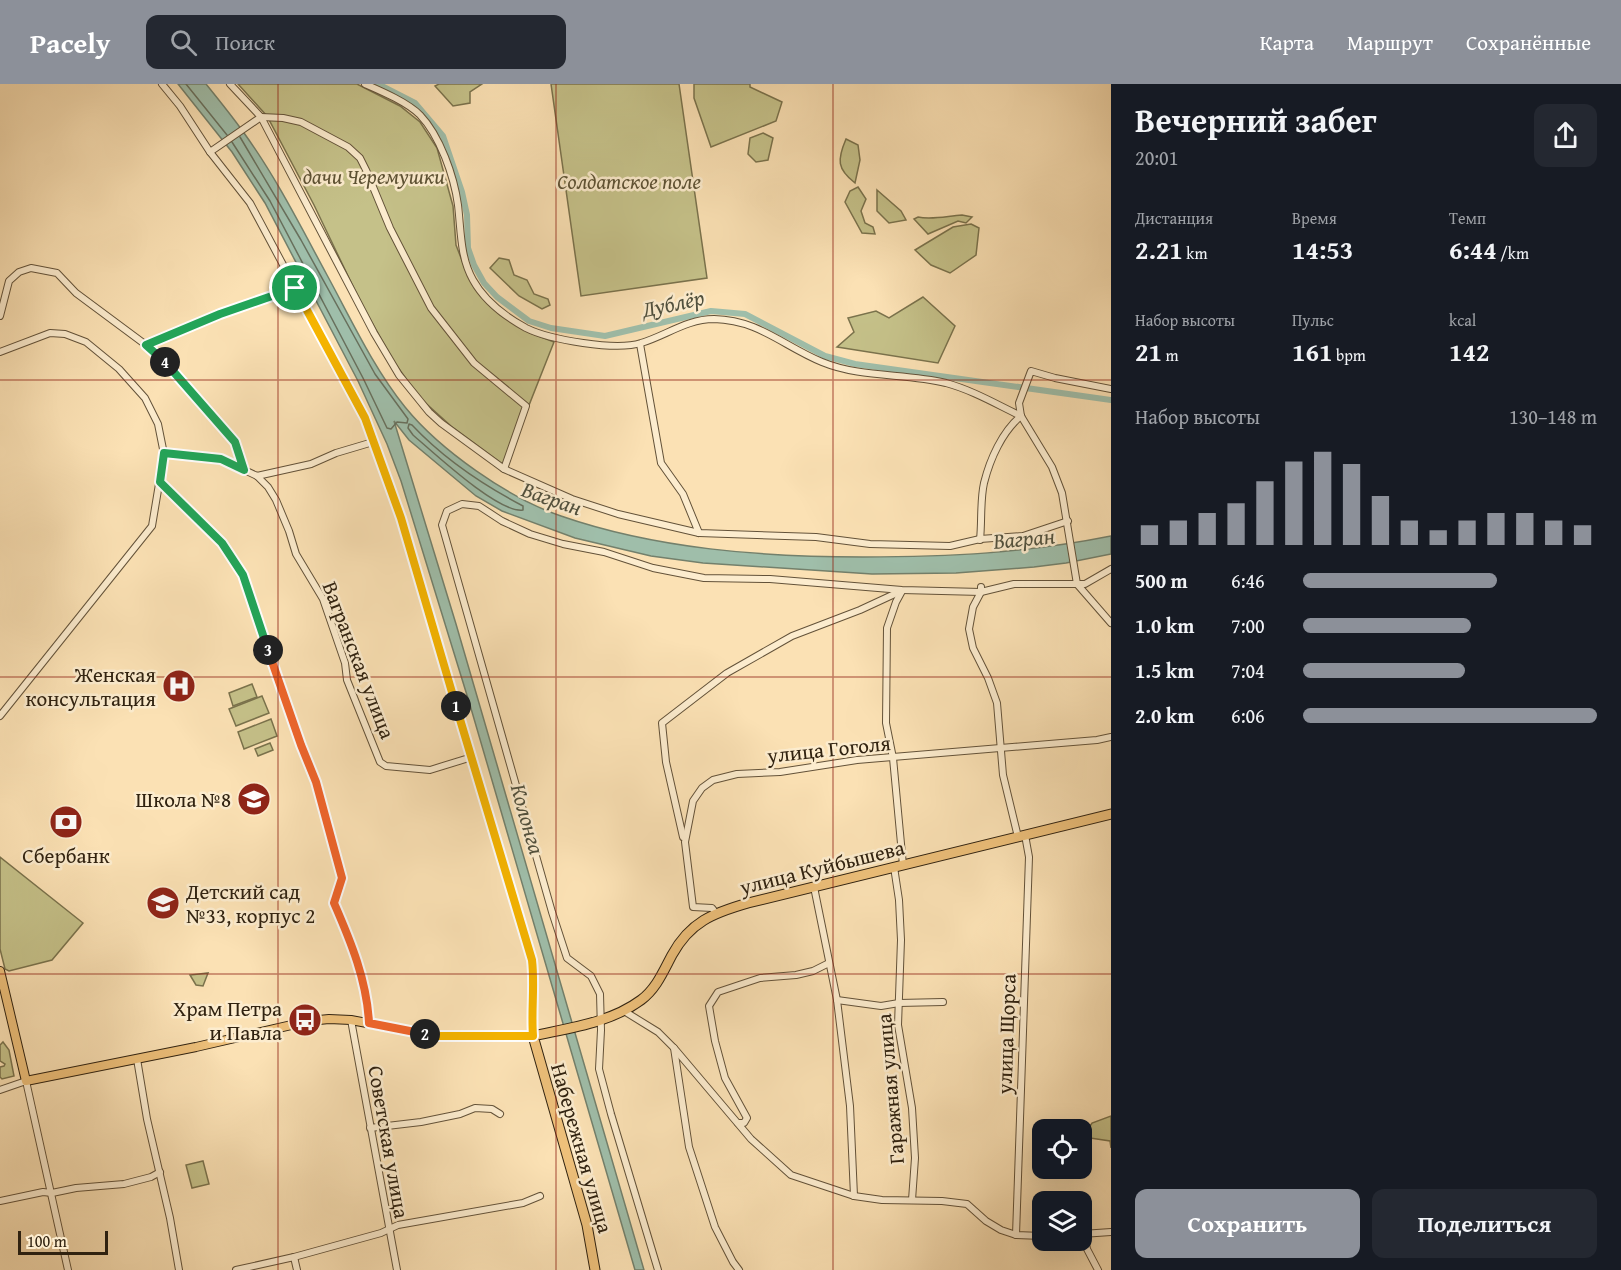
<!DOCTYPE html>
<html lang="ru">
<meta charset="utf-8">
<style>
:root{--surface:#171b24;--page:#242831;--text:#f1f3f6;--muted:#9ea1a6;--accent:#8c9099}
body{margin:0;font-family:"Gentium Book Plus",serif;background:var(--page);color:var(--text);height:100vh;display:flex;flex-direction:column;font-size:22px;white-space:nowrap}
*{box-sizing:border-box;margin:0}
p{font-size:20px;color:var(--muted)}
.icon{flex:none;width:33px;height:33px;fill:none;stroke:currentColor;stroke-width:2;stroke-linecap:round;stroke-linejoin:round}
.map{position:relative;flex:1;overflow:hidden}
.panel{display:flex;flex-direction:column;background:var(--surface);width:510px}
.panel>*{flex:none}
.fabs{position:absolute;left:1032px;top:1035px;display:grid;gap:12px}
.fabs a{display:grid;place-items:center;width:60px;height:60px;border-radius:12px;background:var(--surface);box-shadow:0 6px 24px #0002;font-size:30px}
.scale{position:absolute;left:18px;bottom:15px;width:90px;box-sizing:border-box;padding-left:6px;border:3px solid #302210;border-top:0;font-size:16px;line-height:21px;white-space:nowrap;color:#302210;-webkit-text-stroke:4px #fcecce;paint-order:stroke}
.pin{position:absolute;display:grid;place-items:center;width:51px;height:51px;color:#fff;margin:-26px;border:3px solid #fff;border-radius:50%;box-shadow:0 2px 6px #0007}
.km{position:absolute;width:30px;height:30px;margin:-15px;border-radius:50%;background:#222;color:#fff;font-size:16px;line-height:30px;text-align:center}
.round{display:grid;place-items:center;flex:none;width:63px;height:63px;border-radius:12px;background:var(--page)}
.head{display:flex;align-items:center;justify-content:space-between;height:102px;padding:0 24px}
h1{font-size:33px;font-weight:700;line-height:45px}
.figures{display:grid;grid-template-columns:repeat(3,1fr);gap:9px;height:102px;padding:6px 24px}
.figures div{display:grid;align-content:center}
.figures b{font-size:26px;font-weight:700}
.figures small{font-size:16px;font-weight:400}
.figures p{font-size:16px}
.chart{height:168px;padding:12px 24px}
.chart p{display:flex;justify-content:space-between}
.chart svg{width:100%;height:108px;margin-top:6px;stroke:var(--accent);stroke-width:6}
.cta{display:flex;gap:12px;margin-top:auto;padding:12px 24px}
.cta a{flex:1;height:69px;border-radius:12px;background:var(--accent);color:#fff;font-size:24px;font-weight:700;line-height:69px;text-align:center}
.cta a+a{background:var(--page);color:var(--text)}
ul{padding:0 24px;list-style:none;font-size:20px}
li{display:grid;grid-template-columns:96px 72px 1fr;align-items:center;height:45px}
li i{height:15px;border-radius:8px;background:var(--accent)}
header{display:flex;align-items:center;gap:36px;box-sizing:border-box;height:84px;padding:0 30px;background:var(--accent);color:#fff}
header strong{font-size:28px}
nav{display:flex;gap:33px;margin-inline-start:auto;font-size:21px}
.search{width:420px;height:54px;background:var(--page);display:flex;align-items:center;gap:15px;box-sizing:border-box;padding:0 21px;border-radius:12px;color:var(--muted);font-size:22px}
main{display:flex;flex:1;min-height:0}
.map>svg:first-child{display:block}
.green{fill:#c5c189;stroke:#7a724c;stroke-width:1.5}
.water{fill:#9fbeaa;stroke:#73806c;stroke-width:1.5}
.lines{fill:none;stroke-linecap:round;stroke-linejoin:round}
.shore{stroke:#68705d;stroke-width:1.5}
.canal{stroke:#9fbeaa;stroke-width:6}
.minor-casing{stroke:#635239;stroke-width:8}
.major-casing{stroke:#302210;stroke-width:10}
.highway-casing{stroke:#302210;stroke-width:11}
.minor{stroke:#fcecce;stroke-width:6}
.major{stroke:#eec07a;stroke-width:8}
.highway{stroke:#eec07a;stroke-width:9}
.split-1-casing{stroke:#fff;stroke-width:12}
.split-2-casing{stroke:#fff;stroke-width:12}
.split-3-casing{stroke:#fff;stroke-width:12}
.split-4-casing{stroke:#fff;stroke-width:12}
.split-5-casing{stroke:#fff;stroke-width:12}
.split-1{stroke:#f5b400;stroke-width:8}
.split-2{stroke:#f5b400;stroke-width:8}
.split-3{stroke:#f0652b;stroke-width:8}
.split-4{stroke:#22a559;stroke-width:8}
.split-5{stroke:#22a559;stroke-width:8}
.grid{fill:none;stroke:#8f2418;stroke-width:1.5;stroke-opacity:0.55}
.labels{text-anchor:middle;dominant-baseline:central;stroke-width:5;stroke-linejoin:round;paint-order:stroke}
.park-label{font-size:21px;font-style:italic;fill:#5d5234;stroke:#fcecce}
.street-label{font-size:21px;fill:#302210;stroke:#fcecce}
.poi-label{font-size:21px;fill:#302210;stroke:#fcecce;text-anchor:end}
.water-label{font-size:22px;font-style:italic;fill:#51513e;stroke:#fcecce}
</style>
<header>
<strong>Pacely</strong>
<div class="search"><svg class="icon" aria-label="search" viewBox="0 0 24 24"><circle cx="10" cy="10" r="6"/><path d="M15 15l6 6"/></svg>Поиск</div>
<nav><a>Карта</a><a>Маршрут</a><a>Сохранённые</a></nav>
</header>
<main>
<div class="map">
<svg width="1111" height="1186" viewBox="0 0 1111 1186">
<rect width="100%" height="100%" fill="#fbe1b4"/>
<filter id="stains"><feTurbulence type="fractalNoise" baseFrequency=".00333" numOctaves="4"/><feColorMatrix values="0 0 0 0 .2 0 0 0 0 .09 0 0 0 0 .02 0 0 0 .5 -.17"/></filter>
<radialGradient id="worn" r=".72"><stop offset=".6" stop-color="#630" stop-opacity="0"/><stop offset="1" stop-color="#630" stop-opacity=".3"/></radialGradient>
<g class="green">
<path d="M238 0H357L400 22 420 38 437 64 453 122 456 161 468 192 483 213 500 231 528 248 554 258 505 382 451 342 420 314 394 278 360 217 314 121 267 32Z"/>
<path d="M439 0H482L470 8V19L453 22 435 2Z"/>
<path d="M551 0H679L707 194 581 212Z"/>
<path d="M694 0H750V3L782 18 776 37 711 63 694 14Z"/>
<path d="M763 49 773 54 768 76 756 78 748 70 750 54Z"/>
<path d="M846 55 858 61 860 76 855 99C837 85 837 76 846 55Z"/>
<path d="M858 103 866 115 861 127 865 139 873 143 875 150 862 149 845 118 850 107Z"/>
<path d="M877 106 901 127 906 136 889 139 877 127Z"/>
<path d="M962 131 972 133 966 139 958 137 928 150 914 135 918 133C932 136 947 132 962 131Z"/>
<path d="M971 140 979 144 976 171 950 189 931 181 915 166 953 143Z"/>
<path d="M499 174 509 176 514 191 527 196 534 210 548 215 550 221 542 225 519 212 490 184Z"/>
<path d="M923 213 955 242 938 279 837 263 854 248 848 234 876 227 889 234Z"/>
<path d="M252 600 257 613 233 622 229 609Z"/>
<path d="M262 612 269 629 236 642 229 625Z"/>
<path d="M271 635 277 652 244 665 238 648Z"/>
<path d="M270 659 273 666 258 672 255 665Z"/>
<path d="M0 773 83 839 52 876 9 887 5 885 0 865Z"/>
<path d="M208 889 203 902 196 901 190 891Z"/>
<path d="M3 958 9 966 14 992 2 995 0 993V983L4 982 5 980 0 977V961Z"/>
<path d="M1111 1032V1064L1110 1057 1083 1053 1092 1039Z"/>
<path d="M203 1077 209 1100 192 1104 186 1081Z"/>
</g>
<path class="water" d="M178 0H206C219 16 232 32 244 49 276 93 301 143 327 191 351 235 373 283 405 323 440 366 508 414 561 432 656 465 763 473 863 473 950 473 1026 469 1111 452V470L1066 479 1034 483 956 489 872 490 703 479 651 472 575 454 502 427 476 412 409 356 394 337 456 540 644 1186H635L470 621 401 397 387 360 358 297 265 119 232 68Z"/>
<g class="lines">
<g class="shore">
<path d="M186 0 227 51"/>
<path d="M232 58 270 117 363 294 387 344 391 345 397 338 407 339 408 335 375 290 301 156 240 53"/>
<path d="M409 340 412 341C443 374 483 401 523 422V426C499 430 433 368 413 351L408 344Z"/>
</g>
<path class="canal" d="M378 0 415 19 443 52 462 108 467 131 468 164 474 181 484 199 497 213 529 237 551 244 605 252 711 227 745 230 825 272 855 280 1111 316"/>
<g class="minor-casing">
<g id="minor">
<path d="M162 0 180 22 210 68 250 119 365 334 401 434 532 876C535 903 531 926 533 952"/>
<path d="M230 0 261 33 374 249 399 291 429 328 441 339 504 385 572 415 618 430 699 449 816 453 870 460 950 462 980 455 1023 452 1068 437"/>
<path d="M365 0C381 7 407 18 420 31 440 52 454 92 458 121 461 146 460 173 473 196 484 216 506 233 526 244 550 256 616 267 641 259 665 252 687 235 714 235 759 236 783 262 822 278 861 294 905 289 946 299 972 306 996 320 1021 332"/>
<path d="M210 68 261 33 283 34 301 38 348 63 360 74 366 86 390 144 431 224 474 279 526 322 504 385"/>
<path d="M0 232 9 197 19 188 31 184 57 189 76 209 146 261 168 281 235 358 244 386"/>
<path d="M640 260 661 379 683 410 699 449"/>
<path d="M146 261 220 230 295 204"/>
<path d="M0 268 50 249 65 250 86 258 119 285 145 314 158 340 164 370 152 442 0 632"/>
<path d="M1111 305 1055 294 1031 287 1019 319 1021 332 1052 383 1062 409 1077 500 1111 539"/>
<path d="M164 370 221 375 257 392 311 380 336 369 373 358"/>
<path d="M257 392 268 403 276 416 289 447 296 470 323 515 345 579 347 596 380 678 386 682 430 686 472 673"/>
<path d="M160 398 222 459 243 491 301 661 316 697 342 794 334 819C351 858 367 897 369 940"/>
<path d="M980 456C982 437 980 417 984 399 990 375 1002 348 1021 332"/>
<path d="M981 503V508L973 523 969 545 973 564 988 594 997 619 1003 691 1018 753"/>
<path d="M902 507 896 518 887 544 886 639 893 674 903 781"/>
<path d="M683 753 666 678 662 639 727 589 792 552 860 526 901 507"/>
<path d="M894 783 899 816 901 856 898 941 912 1024 915 1074 912 1116"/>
<path d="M814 803 837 916 850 1022 854 1112"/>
<path d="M716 829 712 824 693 823 685 758 693 717 702 704 713 696 737 690 780 688 857 676 1097 656 1111 653"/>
<path d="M837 916 881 922 899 919 943 918"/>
<path d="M624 927 658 948 674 964 689 1063 715 1143 733 1178 739 1186"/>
<path d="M351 936 397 1186"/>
<path d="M674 964 751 1055 791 1091 854 1112 882 1116 942 1117 967 1120 986 1137 1001 1146 1016 1151 1042 1152"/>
<path d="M137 975 147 1035 170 1134 179 1186"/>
<path d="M0 1006 26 997 68 1186"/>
<path d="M738 1039H744L747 1034 725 994 715 957 709 922 718 908 760 894 796 891 813 887 829 879"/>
<path d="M370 1044 421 1038 460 1030 475 1024 492 1025 500 1030"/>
<path d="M0 1117 43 1108 52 1109 76 1104 124 1100 151 1093 160 1088"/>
<path d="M1082 1150 1111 1148"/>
<path d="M1084 1150 1087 1165 1098 1186"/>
<path d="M1016 1151 1029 773 1025 751"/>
<path d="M294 1173 297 1186"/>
<path d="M236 1186 294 1173 381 1149 398 1141 523 1119 540 1112"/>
<path d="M658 1186 611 1030 599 985 601 946 600 910 591 892 567 874 552 828 442 441 447 427 462 420 479 422 502 437 530 450 563 460 604 468 653 484 704 494 770 495 902 506 981 508 1014 500H1085L1111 485"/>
</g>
</g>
<g class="major-casing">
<path id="major" d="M0 887 26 997 196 963 309 937 329 935 351 936 436 952H533"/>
</g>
<g class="highway-casing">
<path id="highway" d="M595 1186 587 1141 533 952C569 944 610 939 641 916 656 905 663 888 672 871 690 838 713 829 748 819L1111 730"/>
</g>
<use href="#minor" class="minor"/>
<use href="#major" class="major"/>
<use href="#highway" class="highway"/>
</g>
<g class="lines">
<g class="split-1-casing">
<path id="split-1" d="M295 204 365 334 401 434 456 622"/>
</g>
<g class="split-2-casing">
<path id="split-2" d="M425 950 436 952H533C531 926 535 902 532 876L456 622"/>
</g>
<g class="split-3-casing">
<path id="split-3" d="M268 566 301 661 316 698 342 794 334 819C351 858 367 897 369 939L425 950"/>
</g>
<g class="split-4-casing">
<path id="split-4" d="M165 278 235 358 244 386 221 375 164 369 160 398 222 459 243 491 268 566"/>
</g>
<g class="split-5-casing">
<path id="split-5" d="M165 278 146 261 220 230 295 204"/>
</g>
<use href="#split-1" class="split-1"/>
<use href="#split-2" class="split-2"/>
<use href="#split-3" class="split-3"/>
<use href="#split-4" class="split-4"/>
<use href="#split-5" class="split-5"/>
</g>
<path class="grid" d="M278 0V1186M556 0V1186M833 0V1186M0 296H1111M0 593H1111M0 890H1111"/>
<defs>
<g id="hospital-disc" transform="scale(1.725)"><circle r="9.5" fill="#8f2418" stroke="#fcecce"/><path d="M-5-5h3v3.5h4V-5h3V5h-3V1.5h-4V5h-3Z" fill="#fff"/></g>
<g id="school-disc" transform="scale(1.725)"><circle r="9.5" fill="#8f2418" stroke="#fcecce"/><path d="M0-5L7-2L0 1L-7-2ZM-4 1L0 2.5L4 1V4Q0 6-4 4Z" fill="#fff"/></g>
<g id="bank-disc" transform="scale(1.725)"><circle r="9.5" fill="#8f2418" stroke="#fcecce"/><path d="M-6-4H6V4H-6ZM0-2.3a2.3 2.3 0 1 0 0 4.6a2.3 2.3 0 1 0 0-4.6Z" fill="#fff"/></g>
<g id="bus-disc" transform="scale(1.725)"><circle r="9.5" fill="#8f2418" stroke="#fcecce"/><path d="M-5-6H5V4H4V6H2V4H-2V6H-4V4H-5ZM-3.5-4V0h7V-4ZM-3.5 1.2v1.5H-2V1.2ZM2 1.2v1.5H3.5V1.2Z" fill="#fff"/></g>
</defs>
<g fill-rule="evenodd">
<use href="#hospital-disc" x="179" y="602"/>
<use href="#school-disc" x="254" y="715"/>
<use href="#bank-disc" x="66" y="738"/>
<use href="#school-disc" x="163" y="819"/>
<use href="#bus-disc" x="305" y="936"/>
</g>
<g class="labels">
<g class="park-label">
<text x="374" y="92">дачи Черемушки</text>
<text x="629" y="97">Солдатское поле</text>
</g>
<g class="street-label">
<text transform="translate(359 576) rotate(69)">Вагранская улица</text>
<text transform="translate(829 665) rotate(-6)">улица Гоголя</text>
<text transform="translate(822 783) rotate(-14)">улица Куйбышева</text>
<text transform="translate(1006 950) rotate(-88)">улица Щорса</text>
<text transform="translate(890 1005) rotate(-95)">Гаражная улица</text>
<text transform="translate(389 1058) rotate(80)">Советская улица</text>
<text transform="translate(582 1064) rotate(74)">Набережная улица</text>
</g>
<g class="poi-label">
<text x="156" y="590">Женская<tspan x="156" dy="24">консультация</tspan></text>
<text x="231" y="715">Школа №8</text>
<text x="66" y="771" text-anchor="middle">Сбербанк</text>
<text x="186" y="807" text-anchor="start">Детский сад<tspan x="186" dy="24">№33, корпус 2</tspan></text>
<text x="282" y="924">Храм Петра<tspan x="282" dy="24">и Павла</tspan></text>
</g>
<g class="water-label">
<text transform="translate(673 219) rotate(-12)">Дублёр</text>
<text transform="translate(552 414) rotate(19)">Вагран</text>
<text transform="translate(1024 454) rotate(-5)">Вагран</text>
<text transform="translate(528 735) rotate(74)">Колонга</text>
</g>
</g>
<rect width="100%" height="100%" filter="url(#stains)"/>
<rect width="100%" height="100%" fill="url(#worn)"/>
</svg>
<div class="fabs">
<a><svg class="icon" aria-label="locate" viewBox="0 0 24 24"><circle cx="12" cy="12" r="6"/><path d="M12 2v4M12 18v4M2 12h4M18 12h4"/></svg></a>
<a><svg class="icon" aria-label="layers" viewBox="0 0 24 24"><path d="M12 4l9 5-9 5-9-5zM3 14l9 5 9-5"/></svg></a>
</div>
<div class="scale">100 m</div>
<div class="pin" style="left:295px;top:204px;background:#1e9e55"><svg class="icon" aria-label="arrive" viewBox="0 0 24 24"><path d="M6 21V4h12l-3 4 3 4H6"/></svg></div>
<b class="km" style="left:456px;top:622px">1</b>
<b class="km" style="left:425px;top:950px">2</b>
<b class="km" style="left:268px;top:566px">3</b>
<b class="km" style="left:165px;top:278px">4</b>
</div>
<section class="panel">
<div class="head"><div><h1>Вечерний забег</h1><p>20:01</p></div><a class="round"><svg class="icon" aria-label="share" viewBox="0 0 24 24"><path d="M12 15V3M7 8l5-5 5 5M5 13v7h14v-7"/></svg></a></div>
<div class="figures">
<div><p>Дистанция</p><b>2.21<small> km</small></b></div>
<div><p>Время</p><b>14:53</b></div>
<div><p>Темп</p><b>6:44<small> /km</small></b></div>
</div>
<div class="figures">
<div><p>Набор высоты</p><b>21<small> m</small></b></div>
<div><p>Пульс</p><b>161<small> bpm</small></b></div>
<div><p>kcal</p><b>142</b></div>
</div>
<div class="chart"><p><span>Набор высоты</span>130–148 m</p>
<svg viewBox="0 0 160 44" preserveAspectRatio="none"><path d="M5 44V36M15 44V34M25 44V31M35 44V27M45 44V18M55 44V10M65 44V6M75 44V11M85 44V24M95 44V34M105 44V38M115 44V34M125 44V31M135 44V31M145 44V34M155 44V36"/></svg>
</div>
<ul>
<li><b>500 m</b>6:46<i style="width:66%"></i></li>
<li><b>1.0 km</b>7:00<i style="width:57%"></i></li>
<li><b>1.5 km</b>7:04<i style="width:55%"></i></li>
<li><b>2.0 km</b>6:06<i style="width:100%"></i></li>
</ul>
<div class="cta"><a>Сохранить</a><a>Поделиться</a></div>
</section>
</main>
